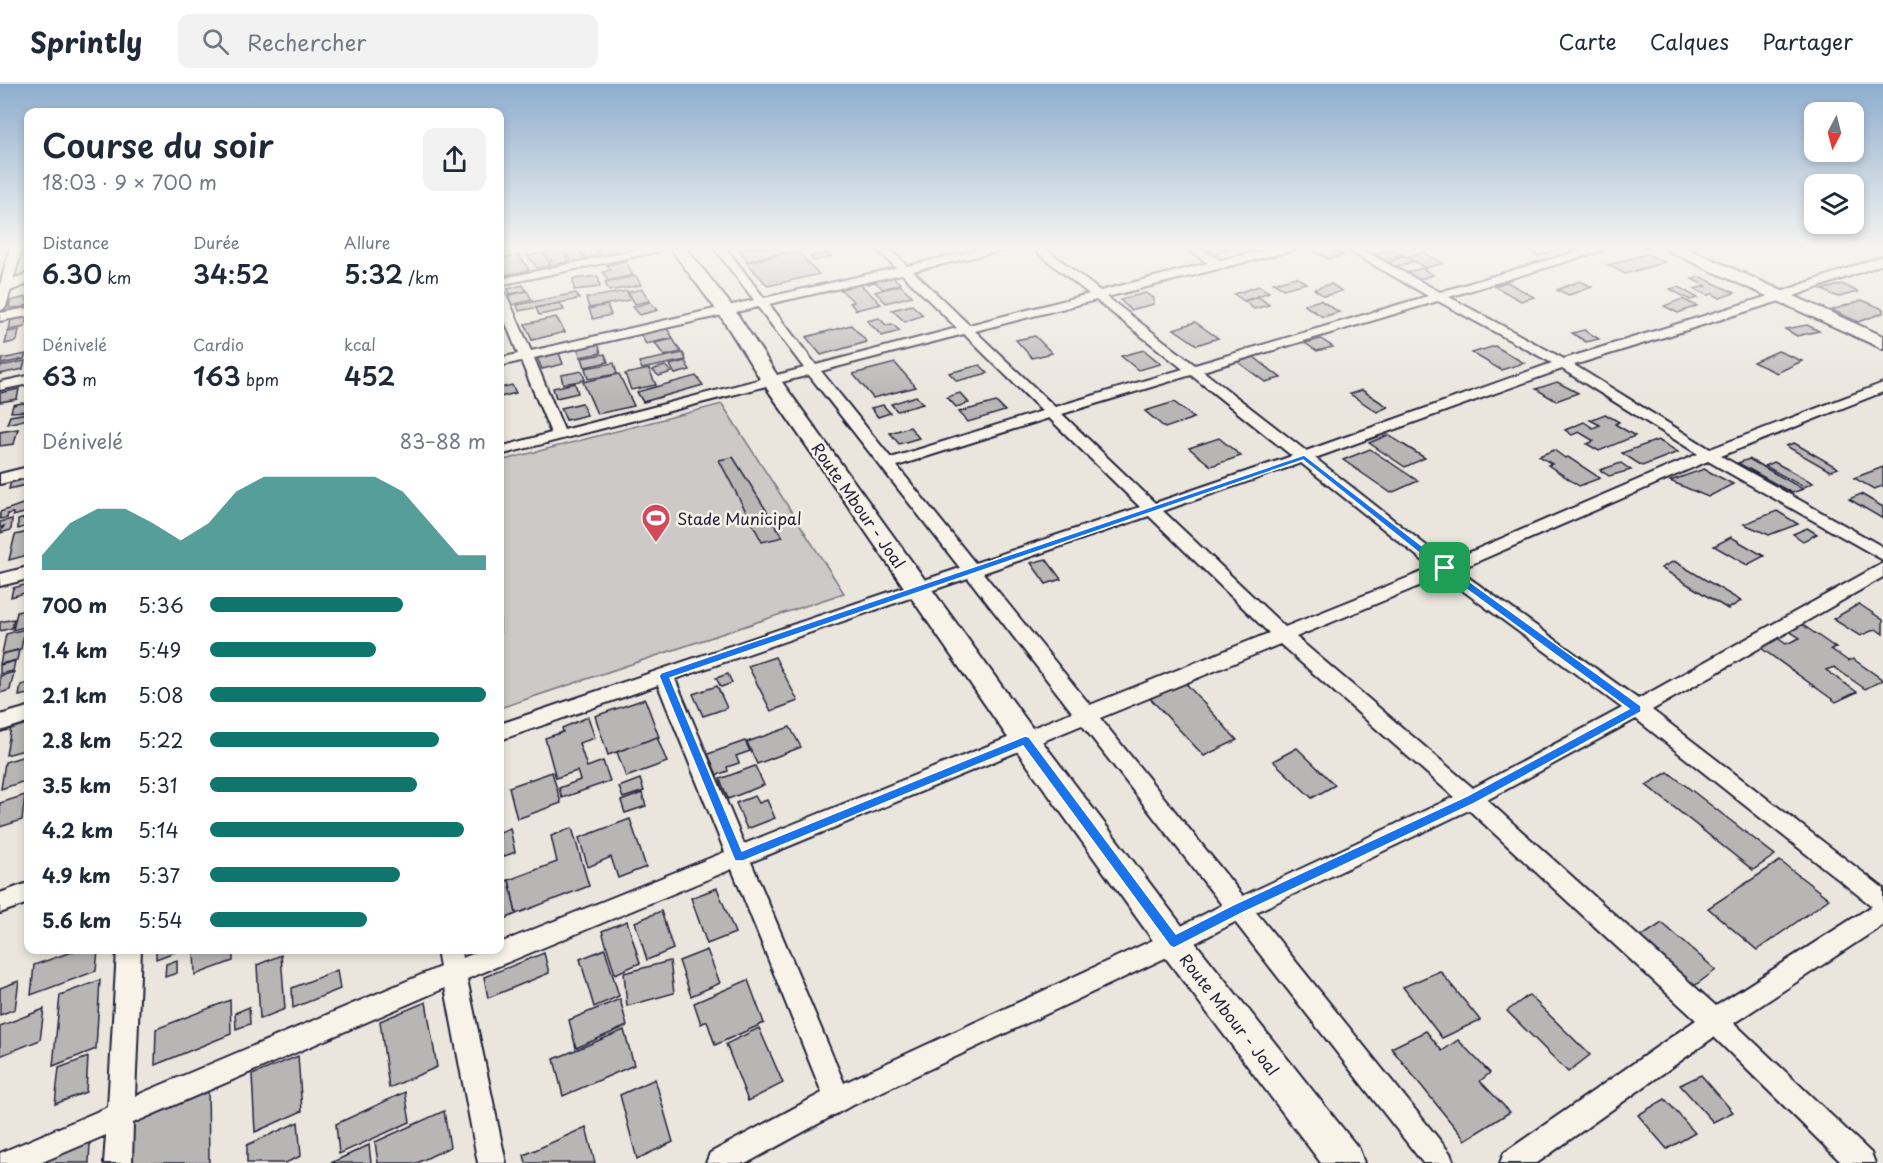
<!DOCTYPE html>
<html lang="fr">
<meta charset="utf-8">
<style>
:root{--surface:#fff;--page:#f2f2f3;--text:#1f2937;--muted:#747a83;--line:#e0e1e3;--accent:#0f766e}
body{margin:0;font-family:"Playpen Sans",sans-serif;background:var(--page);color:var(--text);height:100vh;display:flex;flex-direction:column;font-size:22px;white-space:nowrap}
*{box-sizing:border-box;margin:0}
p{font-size:20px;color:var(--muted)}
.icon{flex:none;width:33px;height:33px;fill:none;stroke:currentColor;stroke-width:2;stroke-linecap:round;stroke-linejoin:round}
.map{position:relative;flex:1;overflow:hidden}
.drawer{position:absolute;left:24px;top:24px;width:480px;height:846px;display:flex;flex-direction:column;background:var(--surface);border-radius:12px;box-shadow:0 3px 9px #0003}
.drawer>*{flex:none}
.needle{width:39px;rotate:187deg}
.fabs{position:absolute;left:1804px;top:18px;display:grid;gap:12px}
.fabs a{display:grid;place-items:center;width:60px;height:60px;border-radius:12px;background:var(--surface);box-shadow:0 3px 9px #0003;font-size:30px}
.pin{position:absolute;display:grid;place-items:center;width:51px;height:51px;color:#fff;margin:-26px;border-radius:12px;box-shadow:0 3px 9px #0006}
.round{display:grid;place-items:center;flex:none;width:63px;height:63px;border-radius:12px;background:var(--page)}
.overview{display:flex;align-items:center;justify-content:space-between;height:102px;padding:0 18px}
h1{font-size:33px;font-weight:600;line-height:45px}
.figures{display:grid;grid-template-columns:repeat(3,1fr);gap:9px;height:102px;padding:6px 18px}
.figures div{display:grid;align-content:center}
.figures b{font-size:26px;font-weight:600}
.figures small{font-size:16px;font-weight:400}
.figures p{font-size:16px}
.chart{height:168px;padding:12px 18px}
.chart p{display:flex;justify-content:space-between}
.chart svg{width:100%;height:108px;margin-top:6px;fill:var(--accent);opacity:.7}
ul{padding:0 18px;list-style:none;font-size:20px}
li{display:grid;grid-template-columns:96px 72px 1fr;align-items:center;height:45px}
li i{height:15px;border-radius:8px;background:var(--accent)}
header{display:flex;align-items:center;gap:36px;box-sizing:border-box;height:84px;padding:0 30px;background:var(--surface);border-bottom:2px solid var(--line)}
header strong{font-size:28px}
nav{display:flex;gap:33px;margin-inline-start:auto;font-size:21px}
.search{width:420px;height:54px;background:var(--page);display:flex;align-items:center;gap:15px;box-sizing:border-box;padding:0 21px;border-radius:12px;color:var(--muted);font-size:22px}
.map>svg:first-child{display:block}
.green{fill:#cdc9c6;stroke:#787680;stroke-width:1.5}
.building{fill:#b8b6b5;stroke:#22223b;stroke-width:1.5}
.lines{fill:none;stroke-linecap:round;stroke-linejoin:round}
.minor-casing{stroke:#22223b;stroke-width:4}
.secondary-casing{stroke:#22223b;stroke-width:4}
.minor{fill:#f7f3e8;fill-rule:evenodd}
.secondary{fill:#f7f3e8;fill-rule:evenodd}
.route{fill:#1a73e8;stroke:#fff;stroke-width:1.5;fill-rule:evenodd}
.labels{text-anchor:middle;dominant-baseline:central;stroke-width:5;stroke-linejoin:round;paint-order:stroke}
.street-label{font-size:16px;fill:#22223b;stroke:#f7f3e8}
.poi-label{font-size:16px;fill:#22223b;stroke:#f7f3e8;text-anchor:start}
</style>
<header>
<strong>Sprintly</strong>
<div class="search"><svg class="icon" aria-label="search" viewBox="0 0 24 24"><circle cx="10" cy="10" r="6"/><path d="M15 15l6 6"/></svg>Rechercher</div>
<nav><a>Carte</a><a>Calques</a><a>Partager</a></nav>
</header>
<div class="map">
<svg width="1883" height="1079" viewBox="0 0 1883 1079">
<rect width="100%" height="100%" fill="#eae6de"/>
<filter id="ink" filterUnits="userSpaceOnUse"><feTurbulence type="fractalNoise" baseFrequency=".0167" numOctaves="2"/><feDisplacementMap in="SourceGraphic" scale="12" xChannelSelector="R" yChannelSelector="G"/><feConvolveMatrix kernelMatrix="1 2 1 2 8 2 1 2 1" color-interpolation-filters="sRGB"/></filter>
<g filter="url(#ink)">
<path class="green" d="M722 320 844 509 500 624V377Z"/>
<g class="building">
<path d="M577 164 585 175 572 178 563 165Z"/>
<path d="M579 164H594L599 171 586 174Z"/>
<path d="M616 164 618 167 600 171 598 165Z"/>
<path d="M749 164H780L784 168 748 177 739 166Z"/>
<path d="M1234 164 1216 170 1207 165 1209 164Z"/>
<path d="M1320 164H1329L1343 171 1329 175 1312 166Z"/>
<path d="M1529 164H1558L1560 165 1539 172 1525 165Z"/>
<path d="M560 165 569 177 554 181 545 168Z"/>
<path d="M1392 165 1403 171 1384 176 1373 170Z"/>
<path d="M797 167 819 190 768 202 746 178Z"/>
<path d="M1423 168 1443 179 1426 184 1406 173Z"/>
<path d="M543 169 551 181 537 184 528 172Z"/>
<path d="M827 169 831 173 814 177 810 173Z"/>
<path d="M1647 170 1665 178 1625 190 1608 181Z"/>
<path d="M519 171 529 186 506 191 500 180V175Z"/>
<path d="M1404 172 1414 177 1395 183 1386 179Z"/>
<path d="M625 177 633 191 608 197 603 188 611 186 607 181Z"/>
<path d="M1422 184 1433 191 1414 197 1402 190Z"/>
<path d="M890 191 901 200 883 205 875 198 868 200 865 197Z"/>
<path d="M598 192 600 203 574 206 573 195Z"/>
<path d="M636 192 641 201 609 207 605 198Z"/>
<path d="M1296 193 1306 199 1283 205 1273 199Z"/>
<path d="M1701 193 1735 209 1720 214 1713 210 1707 211 1694 205 1706 202 1692 195Z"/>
<path d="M1580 197 1592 203 1569 211 1557 206Z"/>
<path d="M858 198 881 220 856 226 850 219 854 218 838 203Z"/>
<path d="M1507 198 1534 213 1521 217 1494 202Z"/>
<path d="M1331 200 1342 207 1324 212 1314 205Z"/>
<path d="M1842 200 1858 208 1838 213 1822 206Z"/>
<path d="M523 201 526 207 510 210 508 205Z"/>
<path d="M900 201 912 212 886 219 875 208Z"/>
<path d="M1259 202 1269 208 1244 217 1234 210Z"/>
<path d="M1678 203 1698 214 1690 216 1670 205Z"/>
<path d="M642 205 650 217 635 220 628 208Z"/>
<path d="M527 207 532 216 512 221 506 212Z"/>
<path d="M627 207 630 216 589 224 586 214Z"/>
<path d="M576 209 579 215 519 227 517 221Z"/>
<path d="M1145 209 1154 214V220L1131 226 1120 216Z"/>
<path d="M26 213 28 220 24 223 9 224 10 217Z"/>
<path d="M1259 213 1269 221 1254 225 1244 217Z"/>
<path d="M1682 215 1697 222 1678 229 1664 222Z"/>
<path d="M1320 216 1339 228 1323 233 1304 221Z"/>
<path d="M1862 216 1883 225V229L1858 238 1832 226Z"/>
<path d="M650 218 658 226 640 231 633 223Z"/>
<path d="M560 219 564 226 539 231 536 224Z"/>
<path d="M607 221 611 231 593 235 589 225Z"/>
<path d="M912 221 923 231 905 238 892 226Z"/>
<path d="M27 232 25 243 9 246 11 235Z"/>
<path d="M556 233 565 248 532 256 525 240Z"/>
<path d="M879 234 886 241 892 240 900 247 882 252 867 237Z"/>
<path d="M663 238 673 254 646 260 637 244Z"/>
<path d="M1195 238 1218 254 1197 261 1174 245Z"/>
<path d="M851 241 867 258 821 271 806 253Z"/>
<path d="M1807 241 1819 247 1797 252 1785 245Z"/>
<path d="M19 246 17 257 5 260 8 248Z"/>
<path d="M1584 246 1599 255 1586 258 1572 249Z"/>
<path d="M1035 252 1052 269 1032 274 1016 256Z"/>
<path d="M673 255 681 268 664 272 655 259Z"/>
<path d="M1321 255 1333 263 1317 267 1305 259Z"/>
<path d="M598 258 601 269 580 273 578 262Z"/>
<path d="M1495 262 1524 279 1501 286 1472 269Z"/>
<path d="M558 266 563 280 542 285 536 271Z"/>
<path d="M1144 266 1161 280 1138 286 1121 272Z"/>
<path d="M1778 267 1802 277 1777 289 1753 278Z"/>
<path d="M683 269 686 276 642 285 639 278Z"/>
<path d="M26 270 24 275 1 280 2 275Z"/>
<path d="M605 270 608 278 585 283 582 274Z"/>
<path d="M1254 273 1281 294 1265 298 1238 278Z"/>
<path d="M25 277 23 285 0 290V282Z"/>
<path d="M685 277 690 286 675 290 670 281Z"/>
<path d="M614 279 617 290 588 295 585 284Z"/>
<path d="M895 279 916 303 873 314 853 290Z"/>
<path d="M980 281 988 289 957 297 949 289Z"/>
<path d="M665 282 672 288 659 292 652 286Z"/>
<path d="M649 285 656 301 631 306 625 290Z"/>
<path d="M582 287 585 296 563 300 561 291Z"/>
<path d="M619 290 634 322 597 330 583 298Z"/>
<path d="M696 292 703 301 643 318 637 308Z"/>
<path d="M1557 298 1578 309 1556 317 1536 305Z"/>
<path d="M575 299 578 309 556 314 553 304Z"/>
<path d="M512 301 516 309 500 313V304Z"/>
<path d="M19 305 17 315 0 318V309Z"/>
<path d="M1362 306 1388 323 1377 328 1350 310Z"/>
<path d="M960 309 969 319 956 323 947 313Z"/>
<path d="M916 312 923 320 897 327 891 320Z"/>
<path d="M996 318 1005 327 968 338 959 328Z"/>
<path d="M1174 318 1194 334 1165 344 1145 327Z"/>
<path d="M22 319 28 320V327L11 328 13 321Z"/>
<path d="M582 319 587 331 566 336 561 324Z"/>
<path d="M883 321 890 329 878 333 871 324Z"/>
<path d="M28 329V335L7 340 10 332Z"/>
<path d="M1605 330 1619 338 1615 340 1635 352 1599 367 1587 360 1594 357 1579 348 1572 351 1565 346 1584 338 1593 344 1600 341 1590 336Z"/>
<path d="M910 343 919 354 899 360 890 349Z"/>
<path d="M18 345 14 360 0 362V348Z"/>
<path d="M1388 351 1425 374 1405 383 1369 359Z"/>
<path d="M1219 354 1241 372 1211 382 1189 364Z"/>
<path d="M1658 356 1678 368 1642 382 1622 369Z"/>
<path d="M1794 359 1838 384 1830 387 1786 362Z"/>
<path d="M1370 365 1418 397 1391 409 1343 376Z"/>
<path d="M1554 366 1565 374 1568 373 1600 394 1579 402 1548 381 1552 380 1539 372Z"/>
<path d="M733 373 783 453 762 458 719 376Z"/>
<path d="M1749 375 1803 405 1792 409 1738 379Z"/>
<path d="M1774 378 1813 399 1804 403 1765 382Z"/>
<path d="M1621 379 1631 386 1609 392 1600 386Z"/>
<path d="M1883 383V402L1874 405 1854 394Z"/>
<path d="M1704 385 1733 400 1708 413 1670 397Z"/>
<path d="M28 389 26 401 9 405 12 393Z"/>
<path d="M1861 410 1883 423V435L1849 415Z"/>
<path d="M28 418V428L13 432V429L8 430 7 434 0 435V428Z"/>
<path d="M1777 427 1798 440 1769 451 1744 440Z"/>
<path d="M28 433V442L18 445V436Z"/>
<path d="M12 435 11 446 0 449 4 442 0 444V438Z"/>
<path d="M1807 444 1817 450 1803 457 1793 450Z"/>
<path d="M28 448V471L9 476 15 451Z"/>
<path d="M1731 453 1764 472 1747 481 1714 462Z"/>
<path d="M1046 475 1061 495 1046 500 1031 479Z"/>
<path d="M1674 477 1741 517 1728 525 1661 484Z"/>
<path d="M28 500V508L11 513 13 504Z"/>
<path d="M1859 520 1883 536V550L1876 545 1860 552 1833 535Z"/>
<path d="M28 525V542L13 546 17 528Z"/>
<path d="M14 535 12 544 0 547V538Z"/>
<path d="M1800 539 1836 564 1831 565 1848 577 1853 575 1883 596 1865 605 1834 583 1826 586 1857 608 1836 618 1754 559 1773 551 1786 560 1800 554 1786 545Z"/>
<path d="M25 545 21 565 2 570 6 550Z"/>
<path d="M19 566 17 576 0 580 2 570Z"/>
<path d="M775 573 798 617 771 627 748 582Z"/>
<path d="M15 577 13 587 0 590V581Z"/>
<path d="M14 588 10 606 0 609V592Z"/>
<path d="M728 590 732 599 721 603 716 594Z"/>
<path d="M1181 594 1237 656 1204 672 1147 611Z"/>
<path d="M28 599V610L19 612 21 601Z"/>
<path d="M717 602 727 624 703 632 693 610Z"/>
<path d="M645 615 659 653 608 671 595 632Z"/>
<path d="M588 633 595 654 579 659 587 683 603 677 610 697 562 714 559 704 580 696 577 687 556 694 545 654 563 648 562 644Z"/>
<path d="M28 638V665L6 671 11 643Z"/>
<path d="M790 643 801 663 757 680 747 658Z"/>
<path d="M657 653 667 678 626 693 617 668Z"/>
<path d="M745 657 750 667 736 672 739 679 727 683 728 687 717 691 708 670Z"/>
<path d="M1297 664 1335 701 1312 714 1273 677Z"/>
<path d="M28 671V696L1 705 5 678Z"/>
<path d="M755 682 764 701 728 715 720 695Z"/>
<path d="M552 688 561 719 517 735 509 703Z"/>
<path d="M1668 688 1775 771 1753 786 1646 701Z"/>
<path d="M640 695 644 707 623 714 619 703Z"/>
<path d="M642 709 646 722 625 729 621 717Z"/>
<path d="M25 711 22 736 0 743V719Z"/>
<path d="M755 712 759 719 767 716 775 734 747 745 736 719Z"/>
<path d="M630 735 646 783 618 794 611 773 588 783 579 754Z"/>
<path d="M510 744 515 768 500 774V748Z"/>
<path d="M572 744 589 802 516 830 509 796 557 778 551 752Z"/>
<path d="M1780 777 1829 815 1757 866 1708 824Z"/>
<path d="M509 796 516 830 500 837V799Z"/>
<path d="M717 804 735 849 707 860 691 814Z"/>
<path d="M661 827 673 865 647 876 635 838Z"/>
<path d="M627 837 640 879 615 890 602 847Z"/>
<path d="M1662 839 1716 886 1690 905 1636 856Z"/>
<path d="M605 865 619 912 594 923 580 875Z"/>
<path d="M77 866H98L96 887 31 911 34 881Z"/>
<path d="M156 866H180L156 875Z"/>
<path d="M194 866H233V877L195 891Z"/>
<path d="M707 866 720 899 691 912 679 877Z"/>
<path d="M544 869 549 889 488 914 484 893Z"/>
<path d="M281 871 285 925 260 935 257 881Z"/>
<path d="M177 876V889L165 893 166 880Z"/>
<path d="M670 877 674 909 627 922 624 889Z"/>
<path d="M337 886 340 905 293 924 292 904Z"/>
<path d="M1440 887 1480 936 1442 954 1403 903Z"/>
<path d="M100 896 96 965 53 982 60 911Z"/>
<path d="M748 896 764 939 715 961 707 937 701 940 694 919Z"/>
<path d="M19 897 15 925 0 931V904Z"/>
<path d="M1529 911 1590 971 1568 988 1507 927Z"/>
<path d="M620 915 627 942 576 964 569 936Z"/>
<path d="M230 916 231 950 155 981 156 945Z"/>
<path d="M426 918 437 983 389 1004 380 937Z"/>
<path d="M249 923 250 940 236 945 235 929Z"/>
<path d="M44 925 40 956 0 972V942Z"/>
<path d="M759 944 783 999 748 1017 726 960Z"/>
<path d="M624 946 634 981 563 1012 554 975Z"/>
<path d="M1426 947 1442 967 1458 956 1490 989 1480 997 1510 1028 1465 1056 1391 964Z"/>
<path d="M298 972 302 1027 255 1048 252 991Z"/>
<path d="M88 973 86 1008 55 1020 59 984Z"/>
<path d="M1701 991 1733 1028 1713 1038 1680 1001Z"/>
<path d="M655 995 673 1058 637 1075 620 1011Z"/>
<path d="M208 1001 209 1079H127L128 1034Z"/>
<path d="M405 1008 410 1038 339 1070 336 1040Z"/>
<path d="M1665 1015 1695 1049 1667 1065 1638 1031Z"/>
<path d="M444 1027 450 1063 417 1079H378L375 1058Z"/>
<path d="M298 1038 301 1072 285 1079H247V1061Z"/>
<path d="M586 1043 595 1079H526L524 1071Z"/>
<path d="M90 1058 89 1079H47V1075Z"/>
<path d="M369 1061 371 1079H331Z"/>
</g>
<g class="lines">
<g class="minor-casing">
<g id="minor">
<path d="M10 164H22L6 223 0 227V201Z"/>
<path d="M644 164H666L660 167 500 201V195Z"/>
<path d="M714 164H726L764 214 896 184 876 164H889L907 182 985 164H1006L1004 166 913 187 969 241 1089 210 1032 164H1045L1100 207 1208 179 1185 164H1199L1220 176 1274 164H1296L1294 166 1107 213 1195 281 1428 212 1344 164H1359L1440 208 1588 164H1606L1604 166 1449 213 1564 275 1775 210 1883 172V180L1783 216 1574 281 1710 365 1883 299V308L1721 372 1883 463V476L1708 377 1458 486 1638 615 1883 479V493L1652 626 1883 804V841L1734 939 1871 1069 1875 1079H1842L1714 953 1537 1079H1500L1504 1069 1696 936 1469 726 1256 828 1450 1069 1454 1079H1423L1235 838 1182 866 847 1024 747 1079H706L710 1069 822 1009 732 785 467 895 506 1079H478L445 904 133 1039 132 1079H104L106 1051 40 1079H0V1069L108 1023 117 866H141L135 1012 440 883 437 866H461L462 874 483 866H500V859L725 768 658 601 500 656V640L960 484 809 291 500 371V363L551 349 521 277 500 282V274L518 270 500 224V206L506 210 531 267 754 216ZM902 190 957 244 816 281 769 220ZM1096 216 1183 285 1055 323 975 247ZM1438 217 1552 279 1306 367 1203 287ZM758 223 804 284 564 346 534 274ZM964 250 1042 327 891 374 821 287ZM1562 285 1698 370 1447 478 1315 374ZM1191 291 1292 372 1155 419 1062 330ZM1049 334 1140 423 975 479 897 382ZM1301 379 1432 484 1285 543 1163 427ZM1149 432 1269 549 1090 621 983 489ZM1443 492 1622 624 1473 704 1296 553ZM968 494 1072 628 744 760 675 595ZM1280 560 1454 713 1243 812 1100 634ZM1636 635 1872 822 1716 922 1487 716ZM1082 641 1222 821 1166 850 844 999 751 778Z"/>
<path d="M28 224V232L0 237V229Z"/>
<path d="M28 292V300L0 306V298Z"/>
<path d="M28 383V393L0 400V390Z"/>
<path d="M28 483V495L0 502V490Z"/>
<path d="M28 623V638L0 647V631Z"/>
<path d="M28 799V819L0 829V809Z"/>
</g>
</g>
<g class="secondary-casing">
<g id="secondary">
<path d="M670 164H686L732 222 779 294 1035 648 1186 847 1359 1065 1364 1079H1321L1162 869 1015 664 761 296 718 228Z"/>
<path d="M1666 164H1687L1883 252V265L1668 167Z"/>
<path d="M28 189V200L0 211V200Z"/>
</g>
</g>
<use href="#minor" class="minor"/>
<use href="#secondary" class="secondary"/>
</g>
</g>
<linearGradient id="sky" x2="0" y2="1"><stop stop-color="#8dadce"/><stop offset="0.52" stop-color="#f6f4f0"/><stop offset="1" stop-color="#f6f4f0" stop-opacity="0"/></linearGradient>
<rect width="1883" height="315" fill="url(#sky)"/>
<path class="route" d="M1304 371 1448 482 1641 622V628L1475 719 1242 829 1174 864 1170 862 1023 662 743 777H735L659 592 661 589ZM1303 376 1442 487 1629 625 1467 712 1233 821 1176 850 1029 653 1025 652 742 767 670 594Z"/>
<defs>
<g id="stadium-pin" transform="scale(1.5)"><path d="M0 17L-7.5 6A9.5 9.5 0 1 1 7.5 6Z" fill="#d1495b" stroke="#f7f3e8"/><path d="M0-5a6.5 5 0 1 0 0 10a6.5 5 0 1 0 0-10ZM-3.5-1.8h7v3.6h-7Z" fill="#fff"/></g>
</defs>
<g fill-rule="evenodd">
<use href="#stadium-pin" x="656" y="434"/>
</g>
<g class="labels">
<g class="street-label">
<text transform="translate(859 421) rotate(55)">Route Mbour - Joal</text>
<text transform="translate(1230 930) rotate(52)">Route Mbour - Joal</text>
</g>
<g class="poi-label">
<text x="677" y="434">Stade Municipal</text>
</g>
</g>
</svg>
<div class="fabs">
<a><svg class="needle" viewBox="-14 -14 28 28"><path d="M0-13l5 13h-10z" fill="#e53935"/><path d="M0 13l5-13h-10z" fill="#747a83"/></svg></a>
<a><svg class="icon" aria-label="layers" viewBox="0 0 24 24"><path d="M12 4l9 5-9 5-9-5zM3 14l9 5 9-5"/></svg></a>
</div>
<div class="pin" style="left:1445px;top:484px;background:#1e9e55"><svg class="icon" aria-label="arrive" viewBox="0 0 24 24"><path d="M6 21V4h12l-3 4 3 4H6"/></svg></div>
<section class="drawer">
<div class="overview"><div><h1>Course du soir</h1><p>18:03 · 9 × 700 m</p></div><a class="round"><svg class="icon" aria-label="share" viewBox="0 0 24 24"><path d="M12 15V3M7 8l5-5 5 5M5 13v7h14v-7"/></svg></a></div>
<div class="figures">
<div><p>Distance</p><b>6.30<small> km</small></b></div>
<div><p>Durée</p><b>34:52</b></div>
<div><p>Allure</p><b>5:32<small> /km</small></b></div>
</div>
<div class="figures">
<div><p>Dénivelé</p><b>63<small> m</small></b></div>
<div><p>Cardio</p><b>163<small> bpm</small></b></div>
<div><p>kcal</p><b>452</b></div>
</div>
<div class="chart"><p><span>Dénivelé</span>83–88 m</p>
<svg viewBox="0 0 160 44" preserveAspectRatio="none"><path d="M0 44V38L10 25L20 19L30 19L40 25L50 32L60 25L70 12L80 6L90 6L100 6L110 6L120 6L130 12L140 25L150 38L160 38V44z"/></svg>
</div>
<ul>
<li><b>700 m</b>5:36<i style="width:70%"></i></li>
<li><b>1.4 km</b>5:49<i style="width:60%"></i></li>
<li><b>2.1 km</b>5:08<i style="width:100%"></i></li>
<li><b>2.8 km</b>5:22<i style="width:83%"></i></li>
<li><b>3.5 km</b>5:31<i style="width:75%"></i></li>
<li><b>4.2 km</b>5:14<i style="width:92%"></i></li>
<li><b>4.9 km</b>5:37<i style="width:69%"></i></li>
<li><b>5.6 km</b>5:54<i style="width:57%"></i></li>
</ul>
</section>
</div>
